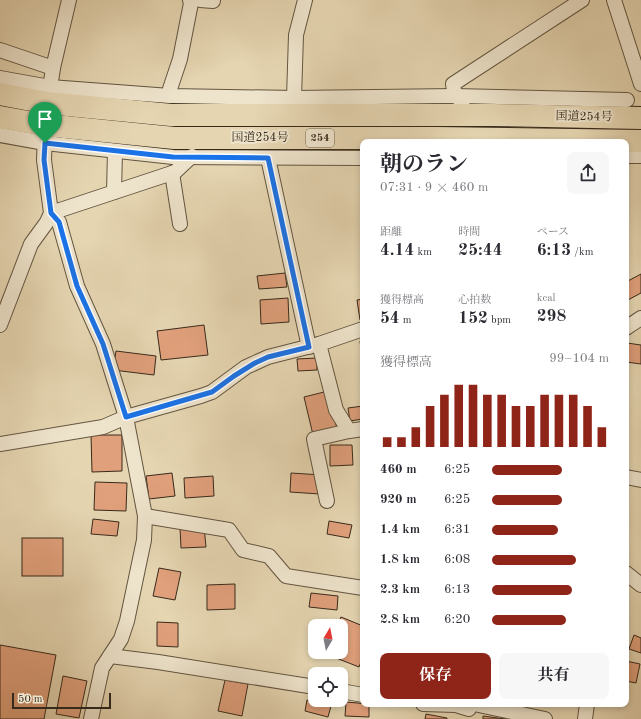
<!DOCTYPE html>
<html lang="ja">
<meta charset="utf-8">
<style>
:root{--surface:#fff;--page:#f7f7f7;--text:#2b2b33;--muted:#7c7c81;--accent:#8f2418}
body{margin:0;font-family:"Old Standard TT","Noto Serif JP",serif;background:var(--page);color:var(--text);height:100vh;display:flex;flex-direction:column;font-size:15px;white-space:nowrap}
*{box-sizing:border-box;margin:0}
p{font-size:13px;color:var(--muted)}
.icon{flex:none;width:22px;height:22px;fill:none;stroke:currentColor;stroke-width:2;stroke-linecap:round;stroke-linejoin:round}
.map{position:relative;flex:1;overflow:hidden}
.sheet{position:absolute;left:360px;top:139px;width:269px;height:568px;display:flex;flex-direction:column;background:var(--surface);border-radius:8px;box-shadow:0 2px 6px #0003}
.sheet>*{flex:none}
.needle{width:26px;rotate:10deg}
.controls{position:absolute;left:308px;top:619px;display:grid;gap:8px}
.controls a{display:grid;place-items:center;width:40px;height:40px;border-radius:8px;background:var(--surface);box-shadow:0 2px 6px #0003;font-size:20px}
.scale{position:absolute;left:12px;bottom:10px;width:99px;box-sizing:border-box;padding-left:4px;border:2px solid #382a1b;border-top:0;font-size:11px;line-height:14px;white-space:nowrap;color:#382a1b;-webkit-text-stroke:3px #eee4cc;paint-order:stroke}
.pin{position:absolute;display:grid;place-items:center;width:34px;height:34px;color:#fff;margin:-41px -17px;border-radius:50% 50% 50% 0;rotate:-45deg;box-shadow:0 0 4px #0007}
.pin .icon{rotate:45deg}
.round{display:grid;place-items:center;flex:none;width:42px;height:42px;border-radius:8px;background:var(--page)}
.summary{display:flex;align-items:center;justify-content:space-between;height:68px;padding:0 20px}
h1{font-size:22px;font-weight:700;line-height:30px}
.stats{display:grid;grid-template-columns:repeat(3,1fr);gap:6px;height:68px;padding:4px 20px}
.stats div{display:grid;align-content:center}
.stats b{font-size:17px;font-weight:700}
.stats small{font-size:11px;font-weight:400}
.stats p{font-size:11px}
.chart{height:112px;padding:8px 20px}
.chart p{display:flex;justify-content:space-between}
.chart svg{width:100%;height:72px;margin-top:4px;stroke:var(--accent);stroke-width:6}
.button{display:flex;gap:8px;margin-top:auto;padding:8px 20px}
.button a{flex:1;height:46px;border-radius:8px;background:var(--accent);color:#fff;font-size:16px;font-weight:700;line-height:46px;text-align:center}
.button a+a{background:var(--page);color:var(--text)}
ul{padding:0 20px;list-style:none;font-size:13px}
li{display:grid;grid-template-columns:64px 48px 1fr;align-items:center;height:30px}
li i{height:10px;border-radius:5px;background:var(--accent)}
.map>svg:first-child{display:block}
.building{fill:#e0a07b;stroke:#382a1b}
.lines{fill:none;stroke-linecap:round;stroke-linejoin:round}
.minor-casing{stroke:#635540;stroke-width:16}
.trunk-casing{stroke:#382a1b;stroke-width:24}
.minor{stroke:#eee4cc;stroke-width:14}
.trunk{stroke:#e5d5b1;stroke-width:22}
.route-casing{stroke:#fff;stroke-width:8}
.route{stroke:#1a73e8;stroke-width:5}
.labels{text-anchor:middle;dominant-baseline:central;stroke-width:4;stroke-linejoin:round;paint-order:stroke}
.shield{fill:#eee4cc;stroke:#6f6250;stroke-width:1}
.shield-label{font-size:11px;font-weight:bold;fill:#382a1b}
.street-label{font-size:12px;fill:#382a1b;stroke:#eee4cc}
</style>
<div class="map">
<svg width="641" height="719" viewBox="0 0 641 719">
<rect width="100%" height="100%" fill="#e5d5b1"/>
<filter id="stains"><feTurbulence type="fractalNoise" baseFrequency=".005" numOctaves="4"/><feColorMatrix values="0 0 0 0 .2 0 0 0 0 .09 0 0 0 0 .02 0 0 0 .5 -.17"/></filter>
<radialGradient id="worn" r=".72"><stop offset=".6" stop-color="#630" stop-opacity="0"/><stop offset="1" stop-color="#630" stop-opacity=".3"/></radialGradient>
<g class="building">
<path d="M285 273 287 287 259 289 257 276Z"/>
<path d="M641 274V293L626 301V282Z"/>
<path d="M288 298 289 322 261 324 260 300Z"/>
<path d="M363 299V320H360L357 300Z"/>
<path d="M204 325 208 355 161 360 157 331Z"/>
<path d="M360 341H363V364Z"/>
<path d="M627 343 641 345V364L626 362Z"/>
<path d="M116 351 156 356 154 375 113 370Z"/>
<path d="M317 358V370L298 371 297 359Z"/>
<path d="M328 391 338 433 314 439 304 397Z"/>
<path d="M363 406V419L350 421 348 408Z"/>
<path d="M91 435H122V471L92 472Z"/>
<path d="M330 445H352L353 465 330 466Z"/>
<path d="M172 473 175 496 149 499 146 476Z"/>
<path d="M291 473 322 475 320 494 290 492Z"/>
<path d="M213 476 214 496 185 498 184 478Z"/>
<path d="M95 482 127 483 126 511 94 510Z"/>
<path d="M93 519 119 522 117 536 91 534Z"/>
<path d="M329 521 352 525 349 538 327 534Z"/>
<path d="M204 526 206 547 181 548 180 528Z"/>
<rect x="22" y="538" width="41" height="38"/>
<path d="M159 568 181 572 175 600 153 596Z"/>
<path d="M235 584V609L207 610V585Z"/>
<path d="M311 593 338 596 337 610 309 607Z"/>
<path d="M341 617 363 626V657L359 667 326 654 327 652H341V626H337Z"/>
<path d="M157 622 178 623V647L157 646Z"/>
<path d="M634 635 641 638V653L629 649Z"/>
<path d="M0 645 56 655 44 719H0Z"/>
<path d="M626 661 640 664 636 683 626 681Z"/>
<path d="M63 676 87 681 79 718 56 714Z"/>
<path d="M225 680 248 684 242 716 218 711Z"/>
<path d="M307 700 331 706 328 717 305 711Z"/>
<path d="M346 702 369 704V717L345 716Z"/>
<path d="M426 714 447 718V719H425Z"/>
<path d="M483 716 505 719H483Z"/>
</g>
<g class="lines">
<g class="minor-casing">
<g id="minor">
<path d="M200 0 213 1V0"/>
<path d="M614 0 641 84"/>
<path d="M0 50 53 68"/>
<path d="M0 78 50 87 170 96 294 98 455 96 627 100"/>
<path d="M49 95 53 68 69 0"/>
<path d="M170 96V89L180 59 191 3 190 0"/>
<path d="M294 98 296 35 305 0"/>
<path d="M463 101 455 96 453 84 582 0"/>
<path d="M0 135 45 143 173 157 363 158"/>
<path d="M626 156H641"/>
<path d="M268 158 309 347"/>
<path d="M172 173 180 224"/>
<path d="M114 192 115 151"/>
<path d="M51 213 59 222 77 286 103 344 126 417 145 516 144 540 127 621 121 639 102 668 91 719"/>
<path d="M51 213 175 172 192 156"/>
<path d="M0 325 31 244 47 222 51 213 44 160 45 134"/>
<path d="M626 328 641 318"/>
<path d="M319 344 336 410 349 431"/>
<path d="M0 444 103 427 126 417 201 396 212 392 246 367 268 357 319 344 363 329"/>
<path d="M626 477 641 480"/>
<path d="M327 501 314 439 349 431 363 429"/>
<path d="M145 516 229 530 243 550 269 556 286 576 363 588"/>
<path d="M626 573 641 585"/>
<path d="M110 656 158 662 315 687"/>
<path d="M341 691 363 695"/>
<path d="M423 704 456 705 469 709"/>
<path d="M474 704 545 719"/>
<path d="M585 719 587 704"/>
</g>
</g>
<g class="trunk-casing">
<g id="trunk">
<path d="M0 94 47 103 171 115H492L641 118"/>
<path d="M0 117 45 125 174 138H437L641 141"/>
</g>
</g>
<use href="#minor" class="minor"/>
<use href="#trunk" class="trunk"/>
</g>
<g class="lines">
<g class="route-casing">
<path id="route" d="M45 143 173 157 268 158 309 347 268 357 255 363 234 376 212 392 126 417 103 344 77 286 59 222 51 213 44 160Z"/>
</g>
<use href="#route" class="route"/>
</g>
<g class="labels">
<rect class="shield" x="306" y="129" width="28" height="18" rx="3"/>
<g class="shield-label">
<text x="320" y="138">254</text>
</g>
<g class="street-label">
<text transform="translate(584 117) rotate(1)">国道254号</text>
<text x="260" y="138">国道254号</text>
</g>
</g>
<rect width="100%" height="100%" filter="url(#stains)"/>
<rect width="100%" height="100%" fill="url(#worn)"/>
</svg>
<div class="controls">
<a><svg class="needle" viewBox="-14 -14 28 28"><path d="M0-13l5 13h-10z" fill="#e53935"/><path d="M0 13l5-13h-10z" fill="#7c7c81"/></svg></a>
<a><svg class="icon" aria-label="locate" viewBox="0 0 24 24"><circle cx="12" cy="12" r="6"/><path d="M12 2v4M12 18v4M2 12h4M18 12h4"/></svg></a>
</div>
<div class="scale">50 m</div>
<div class="pin" style="left:45px;top:143px;background:#1e9e55"><svg class="icon" aria-label="arrive" viewBox="0 0 24 24"><path d="M6 21V4h12l-3 4 3 4H6"/></svg></div>
<section class="sheet">
<div class="summary"><div><h1>朝のラン</h1><p>07:31 · 9 × 460 m</p></div><a class="round"><svg class="icon" aria-label="share" viewBox="0 0 24 24"><path d="M12 15V3M7 8l5-5 5 5M5 13v7h14v-7"/></svg></a></div>
<div class="stats">
<div><p>距離</p><b>4.14<small> km</small></b></div>
<div><p>時間</p><b>25:44</b></div>
<div><p>ペース</p><b>6:13<small> /km</small></b></div>
</div>
<div class="stats">
<div><p>獲得標高</p><b>54<small> m</small></b></div>
<div><p>心拍数</p><b>152<small> bpm</small></b></div>
<div><p>kcal</p><b>298</b></div>
</div>
<div class="chart"><p><span>獲得標高</span>99–104 m</p>
<svg viewBox="0 0 160 44" preserveAspectRatio="none"><path d="M5 44V38M15 44V38M25 44V32M35 44V19M45 44V12M55 44V6M65 44V6M75 44V12M85 44V12M95 44V19M105 44V19M115 44V12M125 44V12M135 44V12M145 44V19M155 44V32"/></svg>
</div>
<ul>
<li><b>460 m</b>6:25<i style="width:60%"></i></li>
<li><b>920 m</b>6:25<i style="width:60%"></i></li>
<li><b>1.4 km</b>6:31<i style="width:56%"></i></li>
<li><b>1.8 km</b>6:08<i style="width:72%"></i></li>
<li><b>2.3 km</b>6:13<i style="width:68%"></i></li>
<li><b>2.8 km</b>6:20<i style="width:63%"></i></li>
</ul>
<div class="button"><a>保存</a><a>共有</a></div>
</section>
</div>
